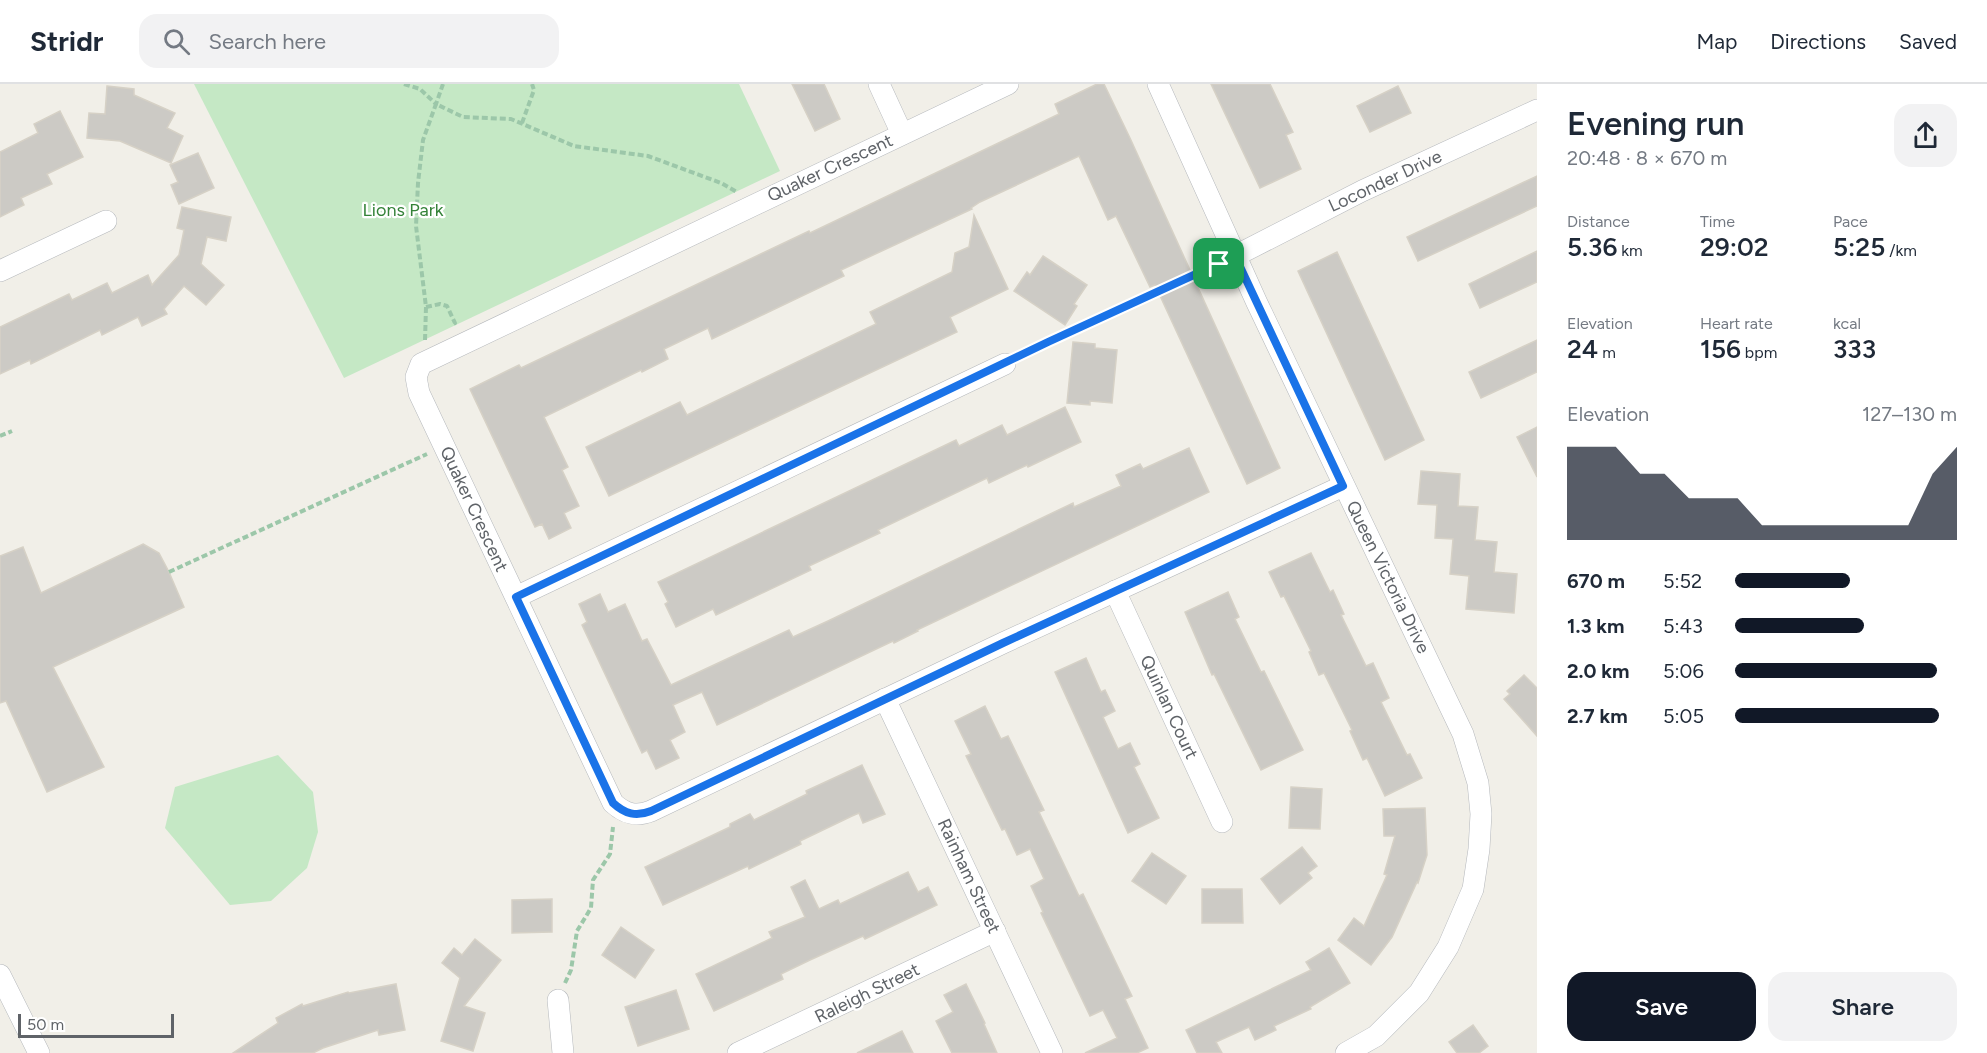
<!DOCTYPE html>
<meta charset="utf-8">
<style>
:root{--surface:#fff;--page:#f2f2f3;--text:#1f2937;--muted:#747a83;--line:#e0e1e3;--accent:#111827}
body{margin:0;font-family:Figtree,sans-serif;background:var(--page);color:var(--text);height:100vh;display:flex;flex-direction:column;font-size:22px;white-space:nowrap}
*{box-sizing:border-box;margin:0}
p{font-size:20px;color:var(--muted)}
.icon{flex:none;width:33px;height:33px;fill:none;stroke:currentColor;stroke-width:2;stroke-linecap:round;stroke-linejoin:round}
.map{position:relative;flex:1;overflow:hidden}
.drawer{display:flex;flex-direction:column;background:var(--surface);width:450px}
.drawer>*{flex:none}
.scale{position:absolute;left:18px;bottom:15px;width:156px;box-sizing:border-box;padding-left:6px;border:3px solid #5f6368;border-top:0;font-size:16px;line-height:21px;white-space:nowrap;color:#5f6368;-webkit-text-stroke:4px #fff;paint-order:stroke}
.pin{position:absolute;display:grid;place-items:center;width:51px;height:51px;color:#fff;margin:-26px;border-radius:12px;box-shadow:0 3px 9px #0006}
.round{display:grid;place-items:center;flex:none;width:63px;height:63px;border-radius:18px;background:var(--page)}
.headline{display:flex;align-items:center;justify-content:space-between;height:102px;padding:0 30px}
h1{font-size:33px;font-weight:600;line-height:45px}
.metrics{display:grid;grid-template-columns:repeat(3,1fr);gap:9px;height:102px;padding:6px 30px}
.metrics div{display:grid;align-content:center}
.metrics b{font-size:26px;font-weight:600}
.metrics small{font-size:16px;font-weight:400}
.metrics p{font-size:16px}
.chart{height:168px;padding:12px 30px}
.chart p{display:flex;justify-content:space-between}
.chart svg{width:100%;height:108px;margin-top:6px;fill:var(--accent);opacity:.7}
.cta{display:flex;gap:12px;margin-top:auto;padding:12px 30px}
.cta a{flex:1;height:69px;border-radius:18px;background:var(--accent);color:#fff;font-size:24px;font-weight:600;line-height:69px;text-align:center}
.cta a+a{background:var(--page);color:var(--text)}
ul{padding:0 30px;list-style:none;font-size:20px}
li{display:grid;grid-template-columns:96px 72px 1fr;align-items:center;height:45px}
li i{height:15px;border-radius:8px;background:var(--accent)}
header{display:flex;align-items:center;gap:36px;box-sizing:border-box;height:84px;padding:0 30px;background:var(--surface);border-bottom:2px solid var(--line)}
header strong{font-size:28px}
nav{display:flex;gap:33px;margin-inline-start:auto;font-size:21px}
.search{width:420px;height:54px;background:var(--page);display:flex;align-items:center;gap:15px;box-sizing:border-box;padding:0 21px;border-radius:18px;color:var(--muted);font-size:22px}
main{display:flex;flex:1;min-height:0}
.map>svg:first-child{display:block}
.green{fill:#c5e8c5}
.building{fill:#cccac5;stroke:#d6d1c6;stroke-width:1.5}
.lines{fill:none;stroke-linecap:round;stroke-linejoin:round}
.street-casing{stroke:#b5b8bc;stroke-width:22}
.path{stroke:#9cc7a9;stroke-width:4;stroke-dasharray:6 3;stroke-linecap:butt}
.street{stroke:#fff;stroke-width:21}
.route-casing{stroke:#fff;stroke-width:12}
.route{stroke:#1a73e8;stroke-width:8}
.labels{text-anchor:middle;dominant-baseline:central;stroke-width:4.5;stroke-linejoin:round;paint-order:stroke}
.street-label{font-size:18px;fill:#5f6368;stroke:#fff}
.park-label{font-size:18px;fill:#348238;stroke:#fff}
</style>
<header>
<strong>Stridr</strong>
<div class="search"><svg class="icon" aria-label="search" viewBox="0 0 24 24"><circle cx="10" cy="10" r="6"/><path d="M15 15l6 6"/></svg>Search here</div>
<nav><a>Map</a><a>Directions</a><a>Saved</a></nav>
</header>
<main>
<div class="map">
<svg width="1537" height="969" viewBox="0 0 1537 969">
<rect width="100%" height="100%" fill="#f1efe8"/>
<g class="green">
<path d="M194 0H739L780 87 344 294Z"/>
<path d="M278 671 313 708 318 748 307 784 271 817 230 821 165 744 175 703Z"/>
</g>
<g class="building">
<path d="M792 0H824L840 35 815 47Z"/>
<path d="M1097 0H1104L1130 54 1280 384 1247 400 1155 201 1150 203 1116 132 1108 136 1079 72 980 118 971 124 972 125 841 186 844 192 712 255 708 244 664 265 668 275 642 288 641 286 544 333 568 383 562 386 579 422 564 429 571 444 549 455 542 440 535 443 470 305 519 281 521 284 809 147 810 149 1059 30 1055 20Z"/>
<path d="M1211 0H1270L1293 48 1286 51 1301 85 1260 104Z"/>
<path d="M107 2 134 5V11L175 29 167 44 183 52 171 79 120 57 87 54 89 29 105 30Z"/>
<path d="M1398 2 1411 29 1370 48 1357 22Z"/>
<path d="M60 27 83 73 47 90 52 100 21 114 24 121 0 133V68L38 49 34 40Z"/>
<path d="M198 69 214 104 179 120 171 101 178 98 170 81Z"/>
<path d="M1537 92V122L1418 177 1407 153Z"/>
<path d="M182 123 231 133 226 157 207 153 201 180 224 201 206 221 184 202 164 225 167 230 142 242 138 233 102 251 100 246 31 280 30 276 0 290V243L69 210 72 216 107 199 112 209 148 191 152 201 179 171 184 146 177 144Z"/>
<path d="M974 131 1008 205 950 233 957 248 609 412 586 363 680 318 687 331 876 240 870 228 952 188 955 169 969 163Z"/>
<path d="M1537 167V198L1480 224 1469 200Z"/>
<path d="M1337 168 1424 356 1385 376 1298 187Z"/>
<path d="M1043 172 1087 201 1074 220 1077 222 1065 241 1014 207 1027 188 1030 191Z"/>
<path d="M1537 256V288L1481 314 1469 288Z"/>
<path d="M1073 258 1095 260V264L1117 266 1112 319 1090 317V321L1067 319Z"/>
<path d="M1065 323 1081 358 1028 383 1027 381 989 399 987 394 878 446 880 449 809 482 811 486 716 531 713 525 676 543 665 520 668 518 658 498 956 356 959 362 1002 341 1007 351Z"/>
<path d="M1537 343V393L1517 353Z"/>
<path d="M1189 364 1209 408 917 546 918 547 894 559 893 557 717 641 702 608 673 621 685 648 670 656 679 674 656 685 647 666 642 669 582 541 587 538 579 520 600 510 608 528 625 520 642 557 647 555 671 601 789 546 793 553 828 537 1073 419 1074 423 1121 402 1116 391 1140 380 1143 385Z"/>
<path d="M1421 387 1460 390 1458 422 1478 423 1475 456 1497 458 1494 488 1517 490 1514 529 1466 525 1469 492 1450 490 1453 455 1435 454 1437 421 1418 420Z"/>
<path d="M143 460 159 469 169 488 184 523 53 583 104 683 47 708 6 617 0 619V472L23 463 41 509Z"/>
<path d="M1311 469 1330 508 1333 506 1344 530 1341 531 1366 582 1373 579 1379 592 1389 614 1381 618 1407 671 1410 670 1422 694 1385 712 1367 674 1363 676 1350 647 1352 646 1324 589 1319 591 1309 568 1311 567 1284 512 1281 513 1269 488Z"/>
<path d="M1228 508 1239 533 1235 535 1261 588 1264 587 1303 666 1261 686 1214 590 1212 591 1185 528Z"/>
<path d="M1086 574 1101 608 1105 606 1115 627 1103 633 1118 665 1130 659 1140 680 1134 683 1159 734 1128 749 1055 588Z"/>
<path d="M1524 591 1537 604V652L1504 615 1510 610 1507 607Z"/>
<path d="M985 622 1001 655 1008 652 1044 726 1039 728 1079 812 1083 810 1132 912 1125 915 1148 964 1137 969H1085L1117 954 1103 926 1090 932 1041 829 1043 828 1031 802 1044 795 1030 765 1017 771 1005 745 1002 746 966 672 971 670 955 637Z"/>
<path d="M862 681 885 730 863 739 859 729 852 732 800 757 801 760 749 785 748 782 663 821 645 783 730 743V740L750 730 754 736 807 710 806 707Z"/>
<path d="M1291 703 1322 705 1320 745 1289 744Z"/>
<path d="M1425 724 1427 771 1418 799 1417 798 1392 853 1371 881 1338 856 1354 834 1364 842 1387 791 1384 790 1395 752H1384L1383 725Z"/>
<path d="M1302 763 1317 782 1308 789 1312 794 1280 820 1261 795Z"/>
<path d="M1152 769 1186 792 1166 820 1132 797Z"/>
<path d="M908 788 918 808 928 803 937 821 865 855 863 852 810 876 781 890 783 895 714 927 696 890 772 854 769 848 805 833 791 803 805 796 819 825 838 816 840 820Z"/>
<path d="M1202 805H1242L1243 839H1202Z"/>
<path d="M552 815V848L512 849V816Z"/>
<path d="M621 843 654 866 635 894 602 871Z"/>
<path d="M475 855 501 876 464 922 485 929 473 967 441 957 460 894 442 879 454 864 462 871Z"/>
<path d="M1329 864 1350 899 1310 923 1311 925 1274 942 1276 946 1255 956 1249 943 1216 958 1222 969H1197L1186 946 1311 886 1306 878Z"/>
<path d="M396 900 405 946 379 951 378 946 323 964 313 969H233L278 939 276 934 302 920 303 922 348 908 349 909Z"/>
<path d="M966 900 985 939 984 940 997 969H952L936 937 953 928 944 911Z"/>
<path d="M676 906 689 945 638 962 625 923Z"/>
<path d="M1473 941 1488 962 1479 969H1457L1449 958Z"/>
<path d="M902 947 913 969H857Z"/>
</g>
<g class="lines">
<g class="street-casing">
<g id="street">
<path d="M879 0 902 50"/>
<path d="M1008 0 421 280 416 293 419 309 613 719C625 730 636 733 651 727L1003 559 1343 402"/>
<path d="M1158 0 1257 219 1463 650 1478 699 1481 730 1479 765 1473 805 1448 863 1419 909 1376 952 1346 969"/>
<path d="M1235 172 1362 107 1537 26"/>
<path d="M0 187 106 137"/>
<path d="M1115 507 1222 738"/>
<path d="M516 513 1005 280"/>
<path d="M885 615 1052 969"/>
<path d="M0 891 39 969"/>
<path d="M558 916 563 969"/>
<path d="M738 969 995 847"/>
</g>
</g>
<g class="path">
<path d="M404 0 420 5 436 20 443 0"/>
<path d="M522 39 534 6 532 0"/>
<path d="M426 223 440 220 447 222 455 239 452 241"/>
<path d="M425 256 426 223 416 142 418 99 423 56 436 20 463 33 511 35 574 62 648 72 721 99 737 108"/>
<path d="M1022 271 1220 180"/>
<path d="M0 352 12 347"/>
<path d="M169 488 427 370"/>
<path d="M565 899 571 886 577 847 591 824 593 796 610 770 613 743"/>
</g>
<use href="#street" class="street"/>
</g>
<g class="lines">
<g class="route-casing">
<path id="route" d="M1235 172 1343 402 1003 559 651 727C636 733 625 730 613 719L516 513 1048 258Z"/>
</g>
<use href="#route" class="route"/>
</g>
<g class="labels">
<g class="street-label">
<text transform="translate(830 84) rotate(-25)">Quaker Crescent</text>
<text transform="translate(1385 97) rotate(-25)">Loconder Drive</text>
<text transform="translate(474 425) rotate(65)">Quaker Crescent</text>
<text transform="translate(1388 493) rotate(64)">Queen Victoria Drive</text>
<text transform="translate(1169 623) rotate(65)">Quinlan Court</text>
<text transform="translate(969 792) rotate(65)">Rainham Street</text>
<text transform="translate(867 909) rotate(-26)">Raleigh Street</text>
</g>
<g class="park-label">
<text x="403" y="126">Lions Park</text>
</g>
</g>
</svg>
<div class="scale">50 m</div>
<div class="pin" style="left:1219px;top:180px;background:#1e9e55"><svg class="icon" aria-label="arrive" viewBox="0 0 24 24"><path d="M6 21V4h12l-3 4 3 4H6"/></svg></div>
</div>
<section class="drawer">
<div class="headline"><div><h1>Evening run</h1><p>20:48 · 8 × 670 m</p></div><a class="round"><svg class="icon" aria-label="share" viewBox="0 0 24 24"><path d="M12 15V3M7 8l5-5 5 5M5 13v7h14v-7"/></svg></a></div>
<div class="metrics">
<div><p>Distance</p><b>5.36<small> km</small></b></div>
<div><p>Time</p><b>29:02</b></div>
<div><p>Pace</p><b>5:25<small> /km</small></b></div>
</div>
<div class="metrics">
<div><p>Elevation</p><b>24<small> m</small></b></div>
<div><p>Heart rate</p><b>156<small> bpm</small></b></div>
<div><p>kcal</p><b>333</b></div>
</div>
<div class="chart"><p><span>Elevation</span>127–130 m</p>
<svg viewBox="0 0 160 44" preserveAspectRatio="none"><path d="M0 44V6L10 6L20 6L30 17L40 17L50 27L60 27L70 27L80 38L90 38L100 38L110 38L120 38L130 38L140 38L150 17L160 6V44z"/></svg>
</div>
<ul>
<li><b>670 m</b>5:52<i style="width:52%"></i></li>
<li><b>1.3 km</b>5:43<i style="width:58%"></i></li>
<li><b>2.0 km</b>5:06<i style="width:91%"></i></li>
<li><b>2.7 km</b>5:05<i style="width:92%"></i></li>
</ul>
<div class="cta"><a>Save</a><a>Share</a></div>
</section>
</main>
